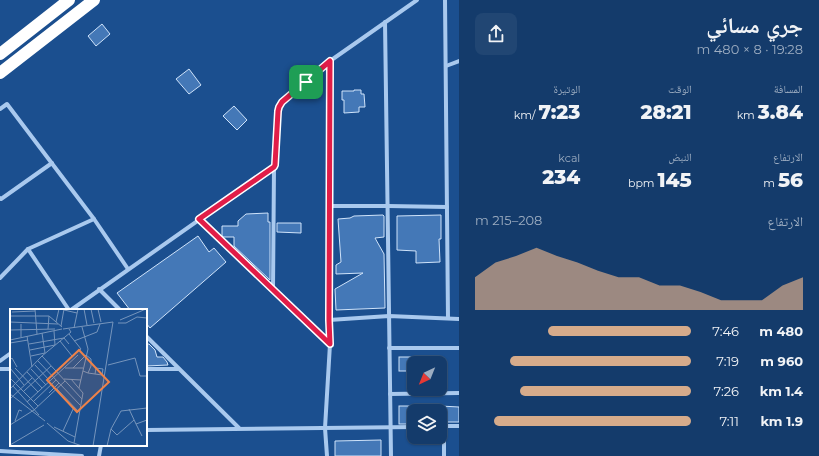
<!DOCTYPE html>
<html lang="ar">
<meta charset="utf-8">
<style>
:root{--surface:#143b6b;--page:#214673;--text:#f1f3f6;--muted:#9dadc1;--line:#33557e;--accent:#d6ab8b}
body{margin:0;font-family:Montserrat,"Noto Naskh Arabic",sans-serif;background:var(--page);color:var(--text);direction:rtl;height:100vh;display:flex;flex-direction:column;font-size:15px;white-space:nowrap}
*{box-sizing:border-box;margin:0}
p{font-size:13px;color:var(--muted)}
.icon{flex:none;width:22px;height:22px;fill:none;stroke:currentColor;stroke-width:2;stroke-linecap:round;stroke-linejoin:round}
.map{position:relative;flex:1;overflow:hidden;direction:ltr}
.sheet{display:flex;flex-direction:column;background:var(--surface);width:360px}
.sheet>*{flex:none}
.needle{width:26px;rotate:223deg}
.tools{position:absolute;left:407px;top:356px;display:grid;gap:8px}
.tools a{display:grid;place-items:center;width:40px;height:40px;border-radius:8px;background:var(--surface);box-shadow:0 1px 3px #0004,0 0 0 1px var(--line);font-size:20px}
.pin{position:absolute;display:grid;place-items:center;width:34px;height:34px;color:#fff;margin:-17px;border-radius:8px;box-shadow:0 2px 6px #0006}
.round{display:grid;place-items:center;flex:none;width:42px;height:42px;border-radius:8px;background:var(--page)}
.summary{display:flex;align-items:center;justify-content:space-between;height:68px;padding:0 16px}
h1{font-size:22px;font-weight:800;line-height:30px}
.metrics{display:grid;grid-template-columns:repeat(3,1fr);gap:6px;height:68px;padding:4px 16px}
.metrics div{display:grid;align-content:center}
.metrics b{font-size:20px;font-weight:800}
.metrics small{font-size:11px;font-weight:400}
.metrics p{font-size:11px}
.chart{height:112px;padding:8px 16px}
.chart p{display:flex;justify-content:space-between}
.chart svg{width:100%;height:72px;margin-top:4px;fill:var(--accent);opacity:.7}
ul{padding:0 16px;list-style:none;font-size:13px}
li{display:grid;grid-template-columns:64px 48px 1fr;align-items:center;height:30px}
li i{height:10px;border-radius:5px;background:var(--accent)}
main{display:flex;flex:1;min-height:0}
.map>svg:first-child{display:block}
.building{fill:#4478b7;stroke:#cfe3fa}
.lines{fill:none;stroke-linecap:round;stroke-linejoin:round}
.street{stroke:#a9c9ee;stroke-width:4}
.highway{stroke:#fff;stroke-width:12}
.route-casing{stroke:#fff;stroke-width:8}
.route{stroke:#e11d48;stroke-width:5}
.inset-road{fill:none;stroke:#7695bc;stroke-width:1}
.view{fill:#ee8249;fill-opacity:0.15;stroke:#ee8249;stroke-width:2}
.inset-edge{fill:none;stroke:#fff;stroke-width:2}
</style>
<main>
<section class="sheet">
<div class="summary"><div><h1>جري مسائي</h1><p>19:28 · 8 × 480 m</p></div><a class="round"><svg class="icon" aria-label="share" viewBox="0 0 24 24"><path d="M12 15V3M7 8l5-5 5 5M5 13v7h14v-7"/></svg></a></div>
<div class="metrics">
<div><p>المسافة</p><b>3.84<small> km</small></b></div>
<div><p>الوقت</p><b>28:21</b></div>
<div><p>الوتيرة</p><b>7:23<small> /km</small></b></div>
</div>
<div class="metrics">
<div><p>الارتفاع</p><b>56<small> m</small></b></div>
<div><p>النبض</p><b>145<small> bpm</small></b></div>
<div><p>kcal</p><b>234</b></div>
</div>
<div class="chart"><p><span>الارتفاع</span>208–215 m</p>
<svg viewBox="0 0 160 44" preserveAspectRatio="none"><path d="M0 44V24L10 15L20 11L30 6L40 11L50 15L60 20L70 24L80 24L90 29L100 29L110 33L120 38L130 38L140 38L150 29L160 24V44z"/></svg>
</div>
<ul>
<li><b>480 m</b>7:46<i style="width:66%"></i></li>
<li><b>960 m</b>7:19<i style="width:84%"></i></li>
<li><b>1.4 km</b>7:26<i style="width:79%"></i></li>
<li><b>1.9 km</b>7:11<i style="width:91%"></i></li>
</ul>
</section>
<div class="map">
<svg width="459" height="456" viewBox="0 0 459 456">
<rect width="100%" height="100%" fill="#1b4f8f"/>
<g class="building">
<path d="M102 24 110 34 96 46 88 36Z"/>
<path d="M189 69 201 85 189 94 176 79Z"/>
<path d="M354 90H361V94H364L365 107H359V112L344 113V100H342V91H354Z"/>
<path d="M234 106 247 120 237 130 223 116Z"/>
<path d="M268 213V222H270V280L234 246V237H223L222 236V226H238V221L246 214Z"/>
<path d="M383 215 384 216V237L375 238 384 254 385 308 336 310 335 289 363 273 336 274V265L341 262 338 219 350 218 354 216Z"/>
<path d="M441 215V239H439L440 262 416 263V251L397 250V216Z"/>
<path d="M277 223H301V233L277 232Z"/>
<path d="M198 236 209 252 214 248 226 262 150 328 146 323V310H130L117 293Z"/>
<path d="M146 344H149L155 350 157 357H163L167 362 168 365 146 366Z"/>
<rect x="399" y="357" width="15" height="14"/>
<rect x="399" y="406" width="15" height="18"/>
<path d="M440 406 459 407V422H440Z"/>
<path d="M381 440V456H335V441Z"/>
</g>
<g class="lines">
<g class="street">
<path d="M445 0 448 318"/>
<path d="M385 22 391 456"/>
<path d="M446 66 459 61"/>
<path d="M0 109 7 104 94 219"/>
<path d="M0 198 1 199 52 163"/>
<path d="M330 206H388L447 207"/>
<path d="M199 219 330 343"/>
<path d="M28 249 69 310"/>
<path d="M0 278 28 249 94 219 128 269"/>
<path d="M99 289 120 310"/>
<path d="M273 289 274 167 278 111 279 107 282 102 330 61 417 0"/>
<path d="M71 310 274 167"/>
<path d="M329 320 389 316 459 319"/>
<path d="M146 336 239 428"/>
<path d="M389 348H459"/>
<path d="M0 361 11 353"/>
<path d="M0 369H11"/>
<path d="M146 369H178"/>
<path d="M390 394 459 393"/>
<path d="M440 426H459"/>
<path d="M444 426V456"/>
<path d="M146 430 414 427"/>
<path d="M0 451 82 456"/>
<path d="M99 456 101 445"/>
<path d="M327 456 325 428 330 344 329 320 330 61"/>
</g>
<g class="highway">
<path d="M0 54 69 0"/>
<path d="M0 73 94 0"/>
</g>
</g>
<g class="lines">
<g class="route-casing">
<path id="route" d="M330 61 329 320 330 344 199 219 274 167 275 165 278 111 279 107 282 102Z"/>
</g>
<use href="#route" class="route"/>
</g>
<g transform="translate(10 309)">
<rect width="137" height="137" fill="#1b4f8f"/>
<path class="inset-road" d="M25 0 27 25M74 0 77 16M81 0 84 14M88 0 91 13M54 1 67 4M2 3 25 2M0 7H39L52 18M110 11 136 0M0 13 48 15M46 13 49 0M108 14H116L127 8 137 9M51 17 54 0M64 19 68 0M38 20 39 7M53 20 103 13M0 21 45 20M59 25 71 40 62 47M17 27 22 58M11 28V15M0 31 52 20M50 32 62 47M64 32 87 23 90 15M0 34 18 31M19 35 54 29 59 35M20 41 45 36 44 22M21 47 35 44 32 24M32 47 72 90M0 51 2 49 7 58M28 52 70 96M25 56 40 72M98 56 125 49 130 67H137M0 59 14 76M5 59 28 83M55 59H73M63 59 76 46 81 50V57L78 64 73 62M21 60 36 76M17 63 32 79M78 64 92 66 93 60 86 59 85 65M0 69 28 97M54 70 71 71M61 70 73 84 64 134M3 77 29 106M69 79 78 40 72 18M0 80 32 47 61 23 59 20M47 80 69 103M14 82 41 57M39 84 49 74M0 85 35 112M0 90 22 69M24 92 46 71M17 93 68 46M119 100 126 115 137 111M5 112 9 101 12 102M37 114 58 132 72 137M126 115 132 127M0 116 24 101 55 72M44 118 65 128M101 120 107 126 124 111M53 122 64 98M0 136 34 116M83 137 103 13M97 137 101 120 111 102 137 99"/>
<path class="view" d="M69 41 99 73 67 103 37 71Z"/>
<rect width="137" height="137" class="inset-edge"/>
</g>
</svg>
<div class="tools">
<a><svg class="needle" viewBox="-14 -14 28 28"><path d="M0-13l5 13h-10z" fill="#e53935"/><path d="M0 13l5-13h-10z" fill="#9dadc1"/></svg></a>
<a><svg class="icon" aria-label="layers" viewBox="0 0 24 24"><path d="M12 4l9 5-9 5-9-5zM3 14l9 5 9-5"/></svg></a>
</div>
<div class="pin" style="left:306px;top:82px;background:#1e9e55"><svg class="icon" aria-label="arrive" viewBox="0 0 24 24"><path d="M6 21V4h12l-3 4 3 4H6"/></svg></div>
</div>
</main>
